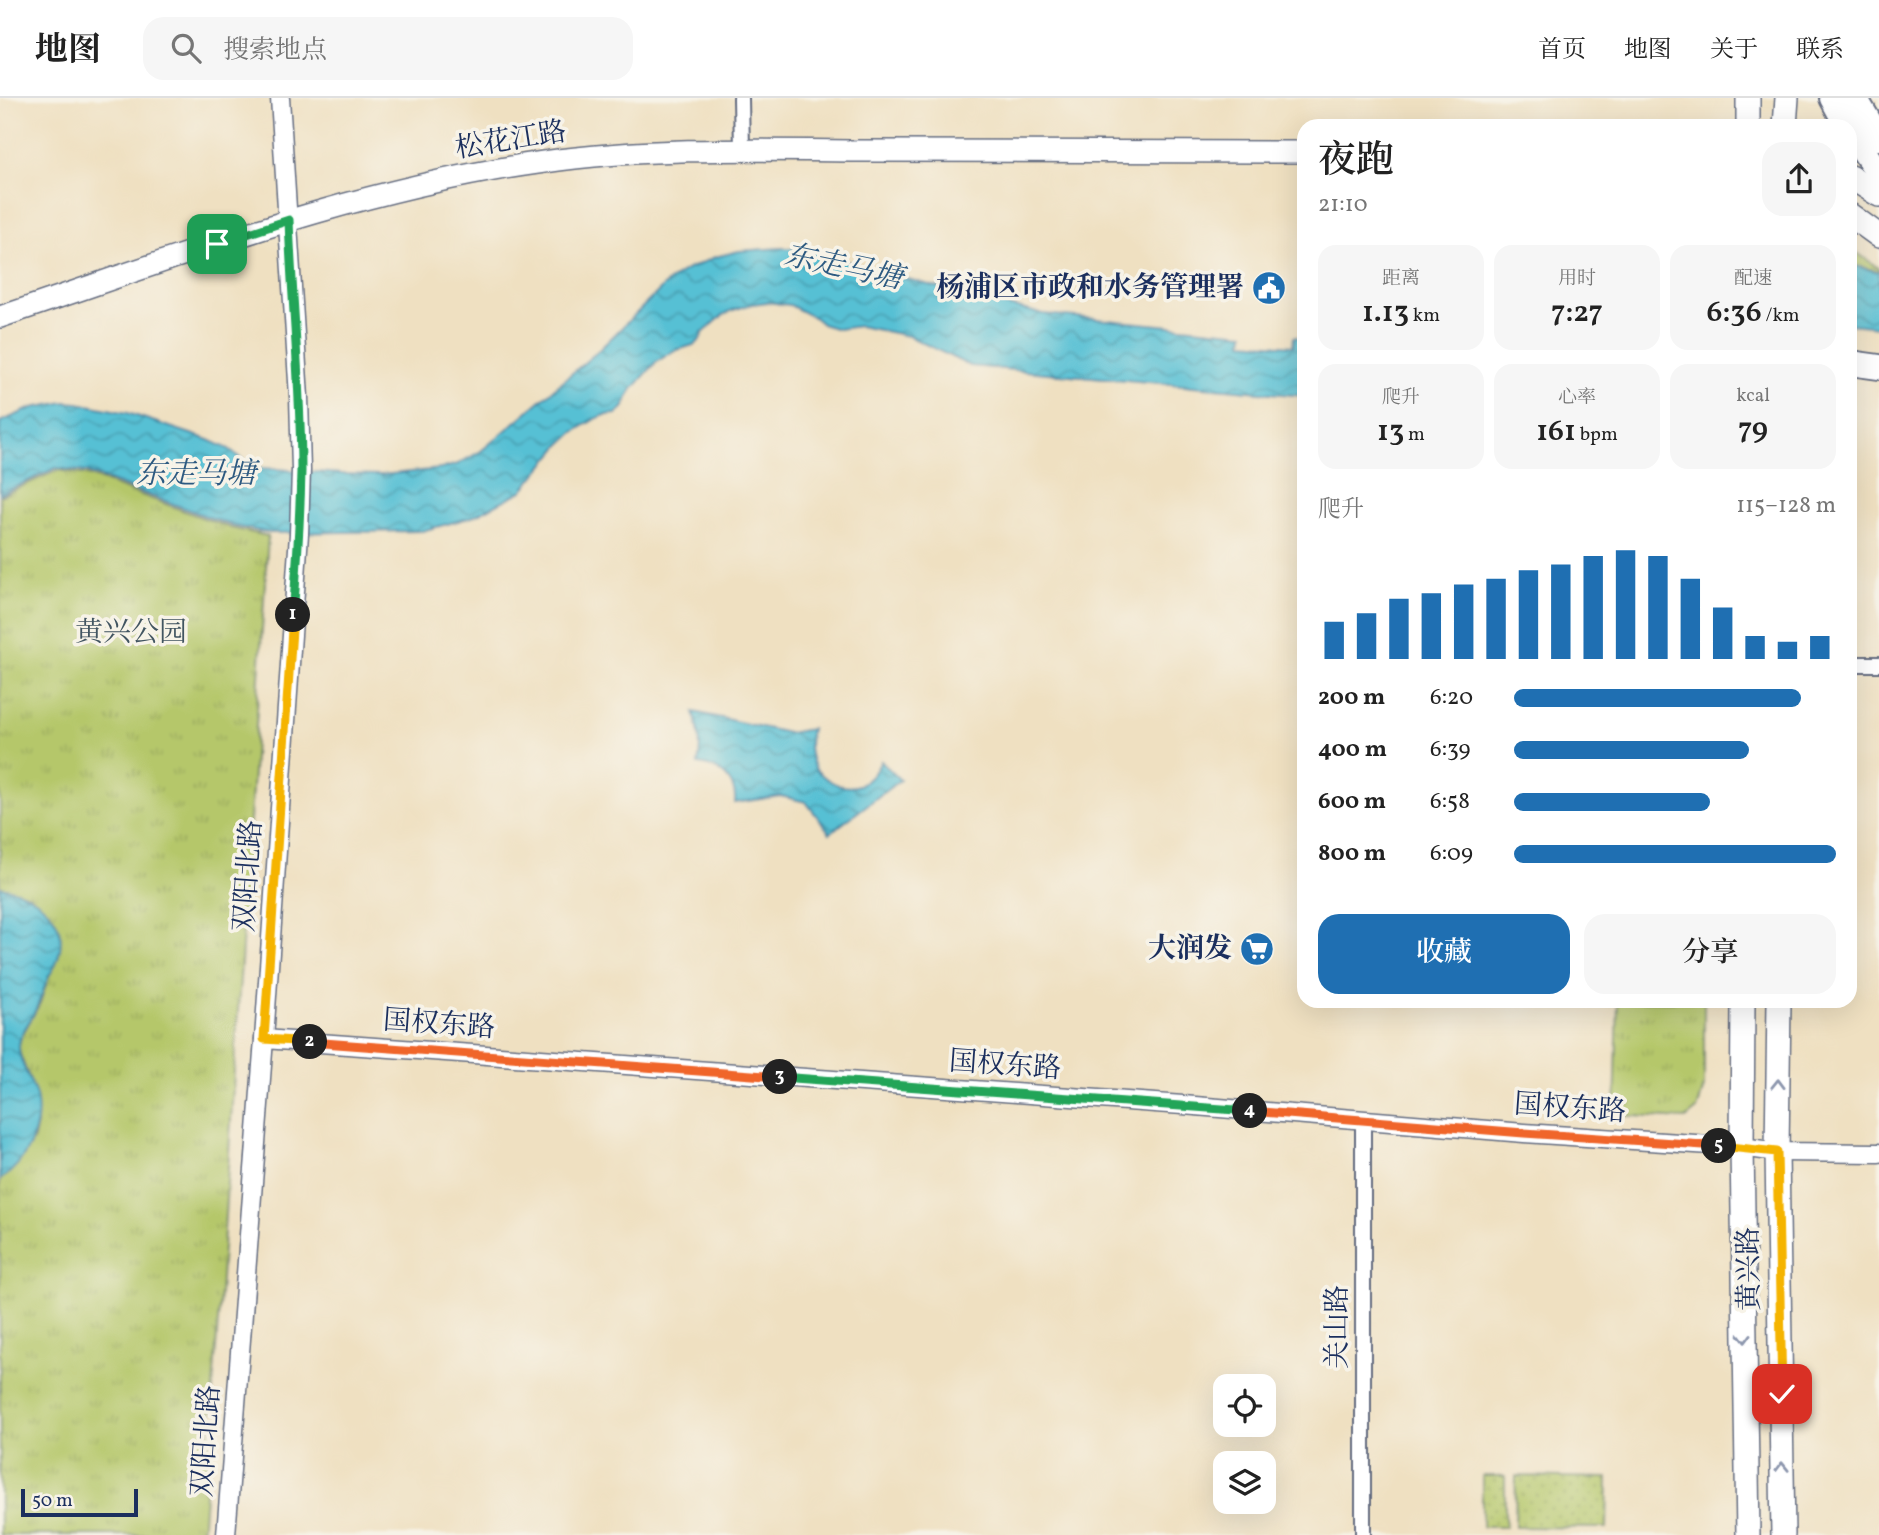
<!DOCTYPE html>
<html lang="zh">
<meta charset="utf-8">
<style>
:root{--surface:#fff;--page:#f6f6f6;--text:#222;--muted:#767676;--line:#e0e0e0;--accent:#1f6fb2}
body{margin:0;font-family:Vollkorn,"Noto Serif SC",serif;background:var(--page);color:var(--text);height:100vh;display:flex;flex-direction:column;font-size:26px;white-space:nowrap}
*{box-sizing:border-box;margin:0}
p{font-size:23px;color:var(--muted)}
.icon{flex:none;width:38px;height:38px;fill:none;stroke:currentColor;stroke-width:2;stroke-linecap:round;stroke-linejoin:round}
.map{position:relative;flex:1;overflow:hidden}
.drawer{position:absolute;left:1297px;top:21px;width:560px;height:889px;display:flex;flex-direction:column;background:var(--surface);border-radius:21px;box-shadow:0 7px 28px #0002}
.drawer>*{flex:none}
.buttons{position:absolute;left:1213px;top:1276px;display:grid;gap:14px}
.buttons a{display:grid;place-items:center;width:63px;height:63px;border-radius:14px;background:var(--surface);box-shadow:0 7px 28px #0002;font-size:35px}
.scale{position:absolute;left:21px;bottom:18px;width:117px;box-sizing:border-box;padding-left:7px;border:4px solid #1b2f5e;border-top:0;font-size:19px;line-height:24px;white-space:nowrap;color:#1b2f5e;-webkit-text-stroke:5px #f7f3e8;paint-order:stroke}
.pin{position:absolute;display:grid;place-items:center;width:60px;height:60px;color:#fff;margin:-30px;border-radius:14px;box-shadow:0 4px 10px #0006}
.km{position:absolute;width:35px;height:35px;margin:-18px;border-radius:50%;background:#222;color:#fff;font-size:19px;line-height:35px;text-align:center}
.round{display:grid;place-items:center;flex:none;width:74px;height:74px;border-radius:21px;background:var(--page)}
.head{display:flex;align-items:center;justify-content:space-between;height:119px;padding:0 21px}
h1{font-size:38px;font-weight:600;line-height:52px}
.metrics{display:grid;grid-template-columns:repeat(3,1fr);gap:10px;height:119px;padding:7px 21px}
.metrics div{display:grid;align-content:center;border-radius:18px;background:var(--page);text-align:center}
.metrics b{font-size:30px;font-weight:600}
.metrics small{font-size:19px;font-weight:400}
.metrics p{font-size:19px}
.chart{height:196px;padding:14px 21px}
.chart p{display:flex;justify-content:space-between}
.chart svg{width:100%;height:126px;margin-top:7px;stroke:var(--accent);stroke-width:6}
.primary-button{display:flex;gap:14px;margin-top:auto;padding:14px 21px}
.primary-button a{flex:1;height:80px;border-radius:21px;background:var(--accent);color:#fff;font-size:28px;font-weight:600;line-height:80px;text-align:center}
.primary-button a+a{background:var(--page);color:var(--text)}
ul{padding:0 21px;list-style:none;font-size:23px}
li{display:grid;grid-template-columns:112px 84px 1fr;align-items:center;height:52px}
li i{height:18px;border-radius:9px;background:var(--accent)}
header{display:flex;align-items:center;gap:42px;box-sizing:border-box;height:98px;padding:0 35px;background:var(--surface);border-bottom:2px solid var(--line)}
header strong{font-size:33px}
nav{display:flex;gap:38px;margin-inline-start:auto;font-size:24px}
.search{width:490px;height:63px;background:var(--page);display:flex;align-items:center;gap:18px;box-sizing:border-box;padding:0 24px;border-radius:21px;color:var(--muted);font-size:26px}
.map>svg:first-child{display:block}
.grass{fill:url(#grass-dots);stroke:#687b64;stroke-width:2}
.park{fill:url(#park-tufts);stroke:#687b64;stroke-width:2}
.water{fill:url(#water-waves);stroke:#397899;stroke-width:2}
.lines{fill:none;stroke-linecap:round;stroke-linejoin:round}
.minor-casing{stroke:#656d81;stroke-width:18}
.tertiary-casing{stroke:#656d81;stroke-width:21}
.secondary-casing{stroke:#656d81;stroke-width:24}
.primary-casing{stroke:#656d81;stroke-width:26}
.trunk-casing{stroke:#656d81;stroke-width:28}
.minor{stroke:#fff;stroke-width:14}
.tertiary{stroke:#fff;stroke-width:18}
.secondary{stroke:#fff;stroke-width:21}
.primary{stroke:#fff;stroke-width:23}
.trunk{stroke:#fff;stroke-width:24}
.oneway{stroke:#8d97ae}
.split-1-casing{stroke:#fff;stroke-width:14}
.split-2-casing{stroke:#fff;stroke-width:14}
.split-3-casing{stroke:#fff;stroke-width:14}
.split-4-casing{stroke:#fff;stroke-width:14}
.split-5-casing{stroke:#fff;stroke-width:14}
.split-6-casing{stroke:#fff;stroke-width:14}
.split-1{stroke:#22a559;stroke-width:9}
.split-2{stroke:#f5b400;stroke-width:9}
.split-3{stroke:#f0652b;stroke-width:9}
.split-4{stroke:#22a559;stroke-width:9}
.split-5{stroke:#f0652b;stroke-width:9}
.split-6{stroke:#f5b400;stroke-width:9}
.labels{text-anchor:middle;dominant-baseline:central;stroke-width:7;stroke-linejoin:round;paint-order:stroke}
.street-label{font-size:28px;fill:#1b2f5e;stroke:#f7f3e8}
.poi-label{font-size:28px;font-weight:bold;fill:#1b2f5e;stroke:#f7f3e8;text-anchor:end}
.park-label{font-size:28px;fill:#425561;stroke:#f7f3e8}
.water-label{font-size:30px;font-style:italic;fill:#2d5a81;stroke:#f7f3e8}
</style>
<header>
<strong>地图</strong>
<div class="search"><svg class="icon" aria-label="search" viewBox="0 0 24 24"><circle cx="10" cy="10" r="6"/><path d="M15 15l6 6"/></svg>搜索地点</div>
<nav><a>首页</a><a>地图</a><a>关于</a><a>联系</a></nav>
</header>
<div class="map">
<svg width="1879" height="1437" viewBox="0 0 1879 1437">
<defs>
<pattern id="grass-dots" width="8" height="8" patternUnits="userSpaceOnUse" patternTransform="scale(1.75)"><rect width="8" height="8" fill="#b5c76b"/><path d="M2 2h.1M6 6h.1" fill="none" stroke="#9bab5f" stroke-width="1.8" stroke-linecap="round"/></pattern>
<pattern id="park-tufts" width="24" height="20" patternUnits="userSpaceOnUse" patternTransform="scale(1.75)"><rect width="24" height="20" fill="#b5c76b"/><path d="M3 7l-1-3M5 7V3M7 7l1-3M15 17l-1-3M17 17v-4M19 17l1-3" fill="none" stroke="#9bab5f"/></pattern>
<pattern id="water-waves" width="16" height="10" patternUnits="userSpaceOnUse" patternTransform="scale(1.75)"><rect width="16" height="10" fill="#57c0d4"/><path d="M0 5q4-4 8 0t8 0" fill="none" stroke="#479caf"/></pattern>
</defs>
<rect width="100%" height="100%" fill="#f7f3e8"/>
<filter id="ink" filterUnits="userSpaceOnUse"><feTurbulence type="fractalNoise" baseFrequency=".0143" numOctaves="2"/><feDisplacementMap in="SourceGraphic" scale="14" xChannelSelector="R" yChannelSelector="G"/><feConvolveMatrix kernelMatrix="1 2 1 2 8 2 1 2 1" color-interpolation-filters="sRGB"/></filter>
<filter id="wash" filterUnits="userSpaceOnUse"><feTurbulence type="fractalNoise" baseFrequency=".00686" numOctaves="4" result="noise"/><feDisplacementMap in="SourceGraphic" scale="28" xChannelSelector="R" yChannelSelector="G"/><feGaussianBlur stdDeviation="1.57" result="paint"/><feColorMatrix in="noise" values="0 0 0 0 0 0 0 0 0 0 0 0 0 0 0 0 0 1.4 0 .05"/><feComposite in="paint" operator="in"/></filter>
<g filter="url(#wash)">
<rect width="100%" height="100%" fill="#efe0c1"/>
<g class="grass">
<rect x="1482" y="1378" width="23" height="51"/>
<path d="M1516 1378 1608 1380 1607 1430 1515 1429Z"/>
</g>
<g class="park">
<path d="M1850 150 1879 170V173L1850 167Z"/>
<path d="M58 372 87 377 231 430 268 438 220 1196 202 1437H0V1082L20 1062 34 1040 37 1026 36 998 18 951 20 941 40 905 49 877 56 866 30 797 0 789V398Z"/>
<path d="M1618 903H1704V989L1697 1012 1686 1021 1615 1017Z"/>
</g>
<g class="water">
<path d="M780 150H798L986 203 1043 216 1244 235 1243 244 1293 248 1294 239 1304 240V298L970 268 909 238 859 228 838 231 822 226 815 220 790 207 767 204 752 206 733 212 723 217 703 235 699 243 693 247 674 253 656 264 631 293 623 310 616 316 605 317 595 321 574 334 560 347 522 393 472 419 422 433 270 435 233 428 86 374 56 370 0 396V324L32 310 65 304 78 305 128 315 209 342 229 351 249 366 263 370 342 376 381 377 441 371 458 366 481 353 499 338 598 253 669 183 686 172 715 159 739 153Z"/>
<path d="M1851 167 1879 174V229L1850 226V168Z"/>
<path d="M694 614 788 635 811 631C808 643 808 659 815 670 817 674 823 678 827 681 851 697 870 687 881 663L900 682 830 735 806 704 780 698 735 705C737 682 719 668 698 666 702 647 699 632 694 614Z"/>
<path d="M0 789C19 792 38 800 51 816 63 831 63 847 56 866 54 871 50 875 48 880 43 893 39 906 32 919 27 928 19 938 19 948 18 963 32 983 36 998 43 1029 26 1065 0 1082Z"/>
</g>
</g>
<g filter="url(#ink)">
<g class="lines">
<g class="minor-casing">
<g id="minor">
<path d="M741 0 742 52"/>
<path d="M1850 566H1879"/>
<path d="M1363 1022V1437"/>
</g>
</g>
<g class="tertiary-casing">
<g id="tertiary">
<path d="M264 941 1183 1007 1524 1035 1742 1049 1777 1054 1879 1055"/>
<path d="M226 1437 264 941 299 436 301 372 299 299 280 0"/>
</g>
</g>
<g class="secondary-casing">
<path id="secondary" d="M0 219C179 159 356 90 544 64 650 49 758 52 864 53 1010 53 1157 55 1304 54"/>
</g>
<g class="primary-casing">
<g id="primary">
<path d="M1748 0V28"/>
<path d="M1785 28 1787 0"/>
<path d="M1850 79 1879 97"/>
<path d="M1850 117 1879 138"/>
<path d="M1743 903 1742 1049 1748 1437"/>
<path d="M1779 903 1777 1054 1783 1437"/>
</g>
</g>
<g class="trunk-casing">
<g id="trunk">
<path d="M1832 0 1847 28"/>
<path d="M1855 0 1879 40"/>
<path d="M1850 33 1879 76"/>
<path d="M1850 265 1879 269"/>
</g>
</g>
<use href="#minor" class="minor"/>
<use href="#tertiary" class="tertiary"/>
<use href="#secondary" class="secondary"/>
<use href="#primary" class="primary"/>
<use href="#trunk" class="trunk"/>
</g>
<defs><path id="oneway-chevron" d="M-2-3.5L2.5 0L-2 3.5" fill="none" stroke-width="1.6" stroke-linecap="round" stroke-linejoin="round" transform="scale(1.75)"/></defs>
<g class="oneway">
<use href="#oneway-chevron" transform="translate(1778 986) rotate(-89)"/>
<use href="#oneway-chevron" transform="translate(1745 1240) rotate(89)"/>
<use href="#oneway-chevron" transform="translate(1782 1369) rotate(-91)"/>
</g>
</g>
<g class="lines" filter="url(#ink)">
<g class="split-1-casing">
<path id="split-1" d="M217 146 289 122C292 206 301 289 301 373 300 421 297 469 293 517"/>
</g>
<g class="split-2-casing">
<path id="split-2" d="M293 517 264 941 310 944"/>
</g>
<g class="split-3-casing">
<path id="split-3" d="M310 944 780 979"/>
</g>
<g class="split-4-casing">
<path id="split-4" d="M780 979 1250 1013"/>
</g>
<g class="split-5-casing">
<path id="split-5" d="M1250 1013 1524 1035 1719 1048"/>
</g>
<g class="split-6-casing">
<path id="split-6" d="M1719 1048 1777 1054 1782 1296"/>
</g>
<use href="#split-1" class="split-1"/>
<use href="#split-2" class="split-2"/>
<use href="#split-3" class="split-3"/>
<use href="#split-4" class="split-4"/>
<use href="#split-5" class="split-5"/>
<use href="#split-6" class="split-6"/>
</g>
<defs>
<g id="civic-disc" transform="scale(1.75)"><circle r="9.5" fill="#1f6fb2" stroke="#f7f3e8"/><path d="M-.6-6.5H3V-4.5H.6V-3L4-1V1h2V6H-6V1h2V-1L-.6-3ZM-1.2 2.5V6h2.4V2.5Z" fill="#fff"/></g>
<g id="supermarket-disc" transform="scale(1.75)"><circle r="9.5" fill="#1f6fb2" stroke="#f7f3e8"/><path d="M-6-5.5h2.5l.6 2H6L4.5 2H-2.5L-4.4-4H-6ZM-1.5 3.2a1.3 1.3 0 1 0 .1 0ZM3 3.2a1.3 1.3 0 1 0 .1 0Z" fill="#fff"/></g>
</defs>
<g fill-rule="evenodd">
<use href="#civic-disc" x="1269" y="190"/>
<use href="#supermarket-disc" x="1257" y="851"/>
</g>
<g class="labels">
<g class="street-label">
<text transform="translate(511 43) rotate(-9)">松花江路</text>
<text transform="translate(249 778) rotate(-86)">双阳北路</text>
<text transform="translate(439 927) rotate(4)">国权东路</text>
<text transform="translate(1005 968) rotate(4)">国权东路</text>
<text transform="translate(1570 1011) rotate(4)">国权东路</text>
<text transform="translate(1750 1171) rotate(-91)">黄兴路</text>
<text transform="translate(1338 1229) rotate(-90)">关山路</text>
<text transform="translate(207 1343) rotate(-86)">双阳北路</text>
</g>
<g class="poi-label">
<text x="1244" y="190">杨浦区市政和水务管理署</text>
<text x="1232" y="851">大润发</text>
</g>
<g class="park-label">
<text x="131" y="535">黄兴公园</text>
</g>
<g class="water-label">
<text transform="translate(843 170) rotate(12)">东走马塘</text>
<text x="196" y="377">东走马塘</text>
</g>
</g>
</svg>
<div class="buttons">
<a><svg class="icon" aria-label="locate" viewBox="0 0 24 24"><circle cx="12" cy="12" r="6"/><path d="M12 2v4M12 18v4M2 12h4M18 12h4"/></svg></a>
<a><svg class="icon" aria-label="layers" viewBox="0 0 24 24"><path d="M12 4l9 5-9 5-9-5zM3 14l9 5 9-5"/></svg></a>
</div>
<div class="scale">50 m</div>
<div class="pin" style="left:217px;top:146px;background:#1e9e55"><svg class="icon" aria-label="arrive" viewBox="0 0 24 24"><path d="M6 21V4h12l-3 4 3 4H6"/></svg></div>
<div class="pin" style="left:1782px;top:1296px;background:#d93025"><svg class="icon" aria-label="check" viewBox="0 0 24 24"><path d="M5 12l5 5 9-10"/></svg></div>
<b class="km" style="left:293px;top:517px">1</b>
<b class="km" style="left:310px;top:944px">2</b>
<b class="km" style="left:780px;top:979px">3</b>
<b class="km" style="left:1250px;top:1013px">4</b>
<b class="km" style="left:1719px;top:1048px">5</b>
<section class="drawer">
<div class="head"><div><h1>夜跑</h1><p>21:10</p></div><a class="round"><svg class="icon" aria-label="share" viewBox="0 0 24 24"><path d="M12 15V3M7 8l5-5 5 5M5 13v7h14v-7"/></svg></a></div>
<div class="metrics">
<div><p>距离</p><b>1.13<small> km</small></b></div>
<div><p>用时</p><b>7:27</b></div>
<div><p>配速</p><b>6:36<small> /km</small></b></div>
</div>
<div class="metrics">
<div><p>爬升</p><b>13<small> m</small></b></div>
<div><p>心率</p><b>161<small> bpm</small></b></div>
<div><p>kcal</p><b>79</b></div>
</div>
<div class="chart"><p><span>爬升</span>115–128 m</p>
<svg viewBox="0 0 160 44" preserveAspectRatio="none"><path d="M5 44V31M15 44V28M25 44V23M35 44V21M45 44V18M55 44V16M65 44V13M75 44V11M85 44V8M95 44V6M105 44V8M115 44V16M125 44V26M135 44V36M145 44V38M155 44V36"/></svg>
</div>
<ul>
<li><b>200 m</b>6:20<i style="width:89%"></i></li>
<li><b>400 m</b>6:39<i style="width:73%"></i></li>
<li><b>600 m</b>6:58<i style="width:61%"></i></li>
<li><b>800 m</b>6:09<i style="width:100%"></i></li>
</ul>
<div class="primary-button"><a>收藏</a><a>分享</a></div>
</section>
</div>
